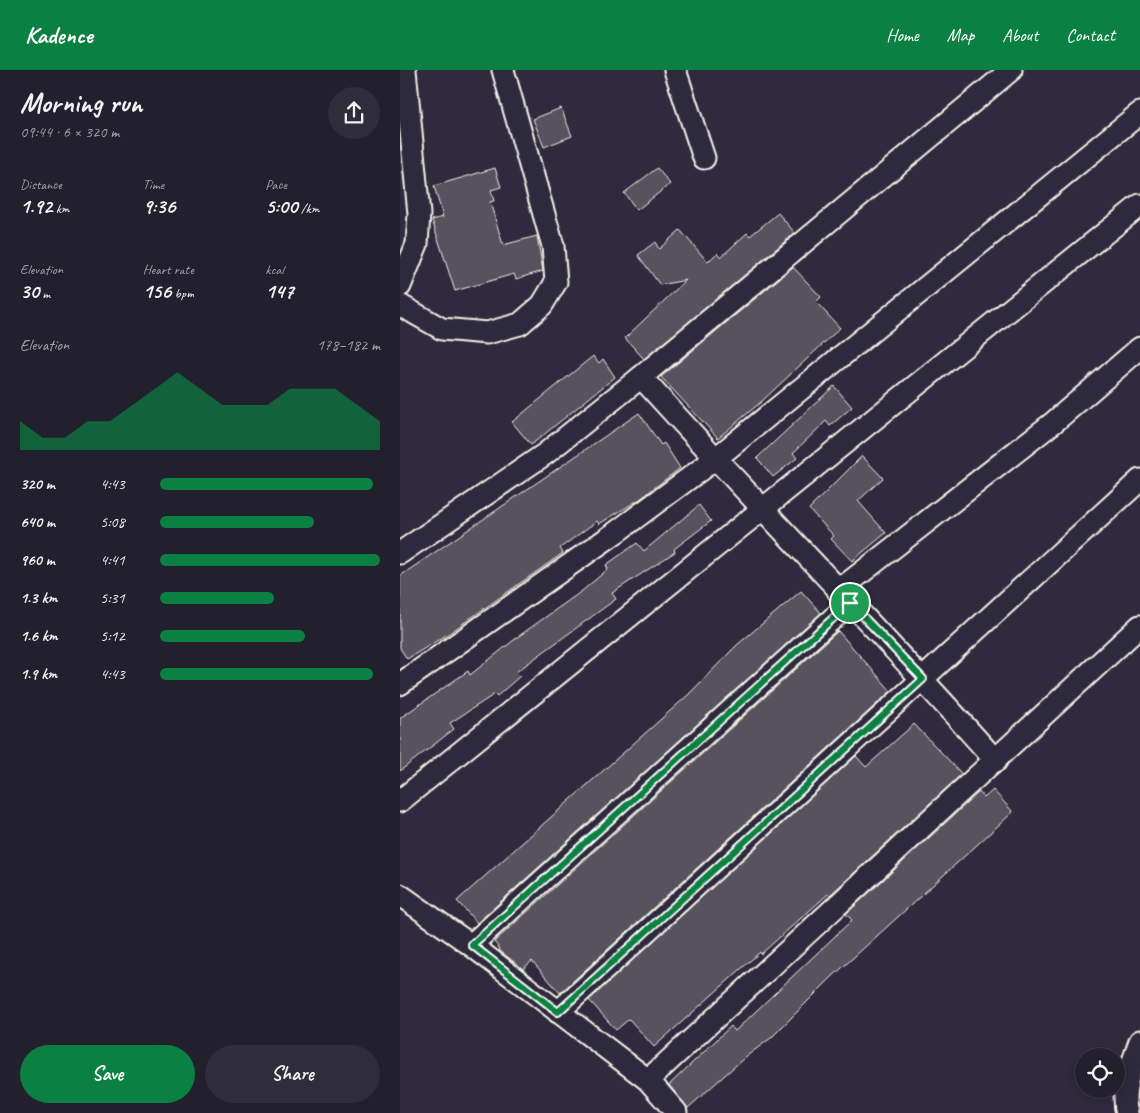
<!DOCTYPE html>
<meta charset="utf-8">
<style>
:root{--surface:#23202e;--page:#2f2d3a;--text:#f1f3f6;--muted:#a3a3aa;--line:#403e4a;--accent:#0b8043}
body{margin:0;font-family:Caveat,sans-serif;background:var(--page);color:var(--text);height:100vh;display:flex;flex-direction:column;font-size:19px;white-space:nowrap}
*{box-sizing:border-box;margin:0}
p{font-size:16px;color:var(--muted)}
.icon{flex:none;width:28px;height:28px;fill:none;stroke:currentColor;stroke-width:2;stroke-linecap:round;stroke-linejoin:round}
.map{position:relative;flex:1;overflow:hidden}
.drawer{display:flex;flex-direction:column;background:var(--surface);width:400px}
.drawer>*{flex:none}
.tools{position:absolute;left:675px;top:978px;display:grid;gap:10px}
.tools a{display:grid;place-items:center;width:50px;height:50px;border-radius:50%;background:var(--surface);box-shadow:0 2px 12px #0003,0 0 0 1px var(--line);font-size:25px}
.pin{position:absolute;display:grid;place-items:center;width:42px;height:42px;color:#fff;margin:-21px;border:2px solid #fff;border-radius:50%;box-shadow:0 1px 5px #0007}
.round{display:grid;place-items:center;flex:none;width:52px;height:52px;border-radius:26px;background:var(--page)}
.headline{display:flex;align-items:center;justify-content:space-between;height:85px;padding:0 20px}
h1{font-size:28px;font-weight:700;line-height:38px}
.metrics{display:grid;grid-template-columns:repeat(3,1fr);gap:8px;height:85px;padding:5px 20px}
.metrics div{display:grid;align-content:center}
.metrics b{font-size:21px;font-weight:700}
.metrics small{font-size:14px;font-weight:400}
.metrics p{font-size:14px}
.chart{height:140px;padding:10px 20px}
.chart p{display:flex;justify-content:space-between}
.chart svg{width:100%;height:90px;margin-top:5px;fill:var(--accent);opacity:.7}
.button{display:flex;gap:10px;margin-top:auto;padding:10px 20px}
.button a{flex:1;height:58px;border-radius:30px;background:var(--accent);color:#fff;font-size:20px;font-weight:700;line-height:58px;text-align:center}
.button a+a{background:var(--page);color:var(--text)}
ul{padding:0 20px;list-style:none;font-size:16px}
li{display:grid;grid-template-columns:80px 60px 1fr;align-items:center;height:38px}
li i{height:12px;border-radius:6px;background:var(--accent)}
header{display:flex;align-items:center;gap:30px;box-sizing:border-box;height:70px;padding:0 25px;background:var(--accent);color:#fff}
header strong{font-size:24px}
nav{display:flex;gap:28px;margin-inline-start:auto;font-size:18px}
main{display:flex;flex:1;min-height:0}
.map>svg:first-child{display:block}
.building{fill:#56525f;stroke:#f4f1e8}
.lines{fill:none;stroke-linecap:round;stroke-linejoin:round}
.minor-casing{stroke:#f4f1e8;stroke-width:25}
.minor{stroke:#2f2a3d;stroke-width:21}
.route-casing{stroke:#fff;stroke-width:10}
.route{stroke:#0b8043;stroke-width:6}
</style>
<header>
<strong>Kadence</strong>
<nav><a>Home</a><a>Map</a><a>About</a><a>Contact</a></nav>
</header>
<main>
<section class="drawer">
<div class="headline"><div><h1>Morning run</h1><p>09:44 · 6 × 320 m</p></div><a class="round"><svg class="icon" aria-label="share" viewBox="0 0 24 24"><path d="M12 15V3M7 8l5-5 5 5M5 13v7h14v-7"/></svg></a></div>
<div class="metrics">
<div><p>Distance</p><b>1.92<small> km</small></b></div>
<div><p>Time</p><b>9:36</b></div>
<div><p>Pace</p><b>5:00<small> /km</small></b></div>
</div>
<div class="metrics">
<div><p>Elevation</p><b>30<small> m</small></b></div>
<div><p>Heart rate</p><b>156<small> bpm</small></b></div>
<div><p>kcal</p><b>147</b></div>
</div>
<div class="chart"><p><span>Elevation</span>178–182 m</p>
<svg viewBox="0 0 160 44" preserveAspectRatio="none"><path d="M0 44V30L10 38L20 38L30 30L40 30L50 22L60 14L70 6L80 14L90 22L100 22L110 22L120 14L130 14L140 14L150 22L160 30V44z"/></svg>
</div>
<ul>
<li><b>320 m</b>4:43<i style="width:97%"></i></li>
<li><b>640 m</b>5:08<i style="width:70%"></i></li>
<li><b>960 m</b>4:41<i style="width:100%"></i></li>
<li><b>1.3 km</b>5:31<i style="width:52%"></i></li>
<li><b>1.6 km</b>5:12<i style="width:66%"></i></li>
<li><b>1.9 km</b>4:43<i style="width:97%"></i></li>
</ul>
<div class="button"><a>Save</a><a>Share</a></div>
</section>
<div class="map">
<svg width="740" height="1043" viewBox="0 0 740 1043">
<rect width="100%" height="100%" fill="#2f2a3d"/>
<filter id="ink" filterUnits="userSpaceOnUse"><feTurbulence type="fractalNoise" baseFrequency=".02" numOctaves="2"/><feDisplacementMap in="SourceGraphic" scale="10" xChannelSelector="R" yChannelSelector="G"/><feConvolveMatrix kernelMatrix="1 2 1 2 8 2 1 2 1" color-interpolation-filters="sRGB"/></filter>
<g filter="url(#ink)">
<g class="building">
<path d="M161 38 172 66 144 77 133 49Z"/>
<path d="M95 98 101 117 91 120 94 131 90 132 103 175 137 166 143 201 116 209 114 204 55 221 32 150 43 147 34 116Z"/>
<path d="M257 98 270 114 237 140 224 123Z"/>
<path d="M378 143 395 163 244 289 225 268 286 210 260 215 238 185 255 172 259 179 280 160 308 192 317 183 321 187 347 163 350 166Z"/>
<path d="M393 197 421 227 416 232 440 258 361 332 318 368 261 307Z"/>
<path d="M193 286 199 293 203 289 215 307 131 375 112 352Z"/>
<path d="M434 316 452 337 430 356 426 351 393 383 397 388 373 407 357 388Z"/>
<path d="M239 343 261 375 264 373 280 398 240 429 199 454 197 451 160 478 163 483 48 564 7 589 0 578V506Z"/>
<path d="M462 386 483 408 458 431 486 463 452 491 431 469 434 466 409 439Z"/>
<path d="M299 435 311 451 274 479 275 482 212 523 216 529 116 602 120 606 97 626 95 624 50 653 54 659 0 701V648L68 601 70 605 119 566 182 521 208 499 206 495 237 473 244 481Z"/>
<path d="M401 521 421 543 77 853 57 831 288 625 337 575Z"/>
<path d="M438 561 491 621 480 631 160 923 132 891 123 899 99 880 100 879 94 872Z"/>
<path d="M514 654 562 704 430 825 428 824 361 884 360 882 254 977 229 949 216 960 189 930 456 686 466 697Z"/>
<path d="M593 720 613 742 432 907 371 968 344 988 288 1038 269 1015 331 956 335 961 452 850 446 844 579 722 584 728Z"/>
</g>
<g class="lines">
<g class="minor-casing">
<g id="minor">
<path d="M275 0 304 88"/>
<path d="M0 216 17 174 19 144 5 0"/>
<path d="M0 235 42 259 87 263 120 254 142 235 156 212 153 176 103 0"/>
<path d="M241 307C358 437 480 560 596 691"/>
<path d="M0 483 145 384 241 307 611 0"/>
<path d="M438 521 654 352 740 278"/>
<path d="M0 614 215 463 315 389 740 43"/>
<path d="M0 731 740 135"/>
<path d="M0 825 71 875 248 1010 276 1042"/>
<path d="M71 875 450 533"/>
<path d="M158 942 740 410"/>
<path d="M248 1010 740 556"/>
<path d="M727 1043C720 1020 733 993 740 971"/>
</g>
</g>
<use href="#minor" class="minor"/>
</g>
</g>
<g class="lines" filter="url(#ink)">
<g class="route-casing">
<path id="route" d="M450 533 523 609 158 942 72 875Z"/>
</g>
<use href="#route" class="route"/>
</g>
</svg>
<div class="tools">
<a><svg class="icon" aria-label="locate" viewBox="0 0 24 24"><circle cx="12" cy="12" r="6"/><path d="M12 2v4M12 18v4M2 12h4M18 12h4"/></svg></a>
</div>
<div class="pin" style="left:450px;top:533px;background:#1e9e55"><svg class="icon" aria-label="arrive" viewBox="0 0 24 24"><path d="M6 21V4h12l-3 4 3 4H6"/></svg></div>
</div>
</main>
